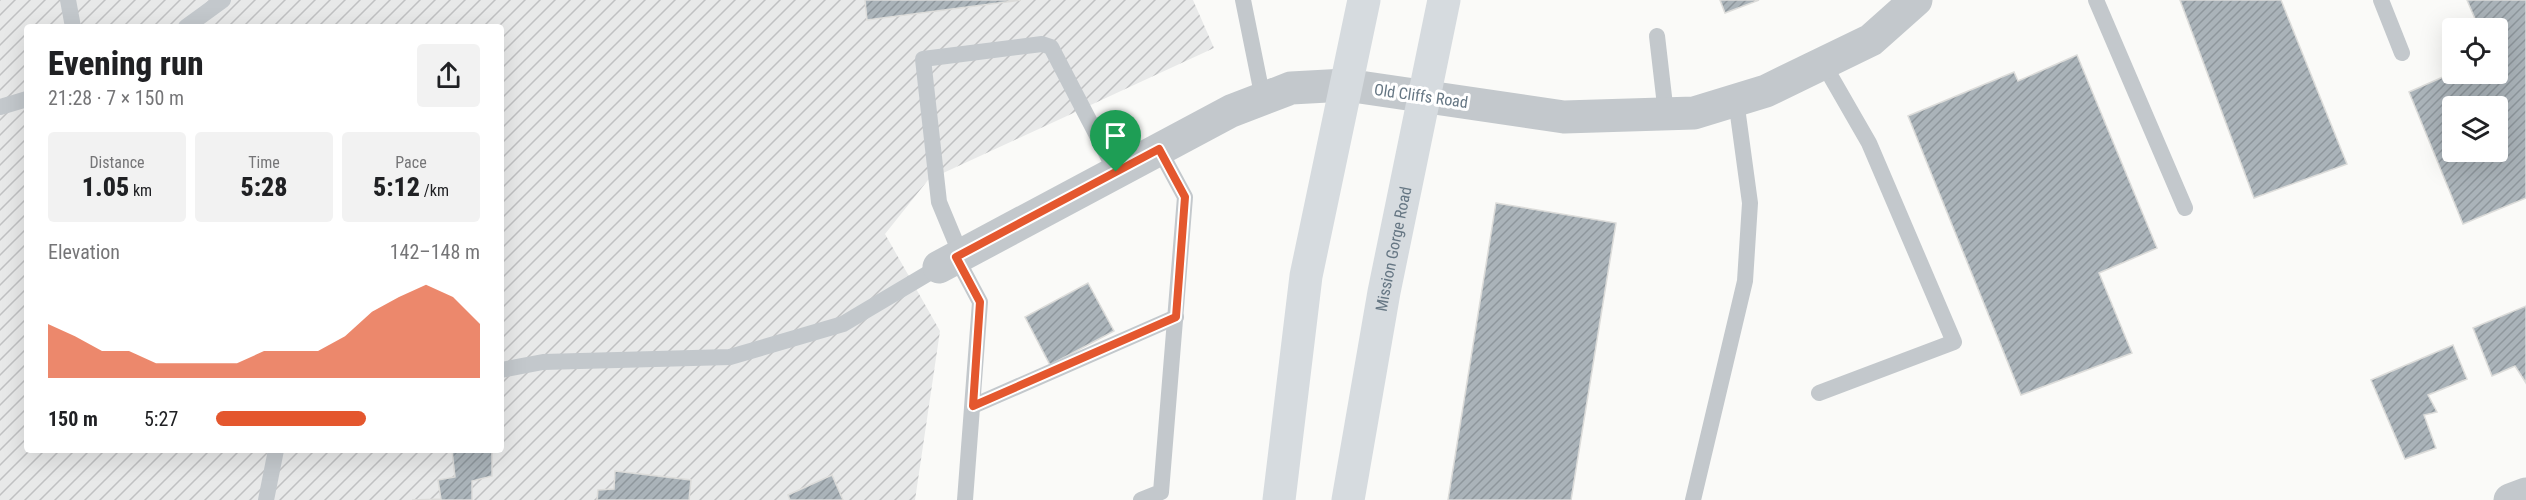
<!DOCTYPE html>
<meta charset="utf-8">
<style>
:root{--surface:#fff;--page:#f2f2f2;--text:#202124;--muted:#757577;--accent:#e4572e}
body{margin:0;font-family:"Roboto Condensed",sans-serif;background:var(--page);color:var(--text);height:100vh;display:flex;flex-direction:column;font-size:22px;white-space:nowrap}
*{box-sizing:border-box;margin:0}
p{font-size:20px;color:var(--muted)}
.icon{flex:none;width:33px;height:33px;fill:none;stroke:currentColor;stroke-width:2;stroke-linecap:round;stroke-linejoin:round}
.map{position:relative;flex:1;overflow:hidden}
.side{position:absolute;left:24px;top:24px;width:480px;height:429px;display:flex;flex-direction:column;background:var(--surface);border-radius:6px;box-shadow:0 6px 24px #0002}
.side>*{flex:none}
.buttons{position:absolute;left:2442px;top:18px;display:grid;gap:12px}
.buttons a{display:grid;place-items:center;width:66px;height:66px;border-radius:6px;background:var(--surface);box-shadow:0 6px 24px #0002;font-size:30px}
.pin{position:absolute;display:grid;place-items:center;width:51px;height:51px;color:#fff;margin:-62px -26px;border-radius:50% 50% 50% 0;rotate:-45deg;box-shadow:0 0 6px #0007}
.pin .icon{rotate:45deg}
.round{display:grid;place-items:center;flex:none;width:63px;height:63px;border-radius:6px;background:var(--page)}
.head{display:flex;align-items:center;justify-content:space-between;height:102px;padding:0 24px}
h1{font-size:33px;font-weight:800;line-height:45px}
.figures{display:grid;grid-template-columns:repeat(3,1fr);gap:9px;height:102px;padding:6px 24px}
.figures div{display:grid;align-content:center;border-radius:6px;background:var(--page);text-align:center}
.figures b{font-size:26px;font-weight:800}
.figures small{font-size:16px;font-weight:400}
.figures p{font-size:16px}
.chart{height:168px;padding:12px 24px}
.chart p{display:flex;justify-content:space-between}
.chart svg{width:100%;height:108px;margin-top:6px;fill:var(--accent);opacity:.7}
ul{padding:0 24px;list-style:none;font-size:20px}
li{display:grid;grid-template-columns:96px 72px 1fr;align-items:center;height:45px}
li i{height:15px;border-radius:8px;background:var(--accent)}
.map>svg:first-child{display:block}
.industrial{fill:url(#industrial-furrows);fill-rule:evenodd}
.building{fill:url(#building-hatch);stroke:#dcdcda;stroke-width:1.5;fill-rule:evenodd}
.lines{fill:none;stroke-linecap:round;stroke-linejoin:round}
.lane{stroke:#c3c8cc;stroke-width:16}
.street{stroke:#c3c8cc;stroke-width:33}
.primary{stroke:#d6dbdf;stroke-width:33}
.route-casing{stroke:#fff;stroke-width:12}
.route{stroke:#e4572e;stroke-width:8}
.labels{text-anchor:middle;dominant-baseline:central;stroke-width:6;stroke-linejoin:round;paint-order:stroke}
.street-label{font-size:16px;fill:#657683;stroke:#fff}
</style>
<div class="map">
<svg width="2526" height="500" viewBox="0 0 2526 500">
<defs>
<pattern id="industrial-furrows" width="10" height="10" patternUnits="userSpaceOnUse" patternTransform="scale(1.5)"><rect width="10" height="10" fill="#e8e9e9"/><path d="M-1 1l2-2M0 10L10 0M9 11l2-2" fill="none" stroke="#c0c1c2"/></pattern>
<pattern id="building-hatch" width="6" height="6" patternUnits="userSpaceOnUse" patternTransform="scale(1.5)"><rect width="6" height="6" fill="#aab3b9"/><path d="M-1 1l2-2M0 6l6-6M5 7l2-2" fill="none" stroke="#8e969c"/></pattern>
</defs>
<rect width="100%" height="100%" fill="#fafaf8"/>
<path class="industrial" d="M0 0H1193L1214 48 928 180 885 234 940 331 915 500H0ZM27 27H501V450H27Z"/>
<g class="building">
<path d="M865 0H1021L867 20Z"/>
<path d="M1720 0H1759L1725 13Z"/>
<path d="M2180 0H2281L2347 164 2254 198Z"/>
<path d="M2467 0H2526V198L2463 224 2409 92 2452 73 2498 74V28H2479ZM2452 106H2498V152H2452Z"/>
<path d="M2077 55 2157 248 2099 273 2132 353 2021 395 1908 116 2014 72 2018 81Z"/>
<path d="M1496 203 1616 223 1571 500H1448Z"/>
<path d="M1088 283 1114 331 1050 365 1025 317Z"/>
<path d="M2526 306V383L2515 366 2492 376 2473 328Z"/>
<path d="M2453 345 2467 379 2428 395 2437 412 2424 415 2436 448 2405 459 2371 380Z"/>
<path d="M452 450H492V476L472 481V500H412L441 499 438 480 455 477Z"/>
<path d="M615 471 691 480 689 500H597L598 490 614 489Z"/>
<path d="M832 475 843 500H790L788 495Z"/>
</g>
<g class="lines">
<g class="lane">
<path d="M68 0 73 27"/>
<path d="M1243 0 1263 99"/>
<path d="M2096 0 2185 208"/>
<path d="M2381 0 2402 53"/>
<path d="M186 27 223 0"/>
<path d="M1657 36 1666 114"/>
<path d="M0 107 27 99"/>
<path d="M961 255 939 202 923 59 1042 44 1051 47 1116 172"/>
<path d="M956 257 980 302 965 500"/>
<path d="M501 370 543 362 730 357 843 324 939 267"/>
<path d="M1819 393 1954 342 1869 143 1823 63"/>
<path d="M973 406 1176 317"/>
<path d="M266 500 276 450"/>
<path d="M1141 500 1161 492 1185 197 1159 149"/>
<path d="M1693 500 1745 281 1750 203 1736 100"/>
</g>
<g class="street">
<path d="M939 267 1231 111 1291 88 1346 85 1564 117 1694 113 1766 91 1871 40 1916 0"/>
<path d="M2510 500 2526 494"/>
</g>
<g class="primary">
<path d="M1279 500 1306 276 1364 0"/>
<path id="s1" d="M1348 500 1384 292 1444 0"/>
</g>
</g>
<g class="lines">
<g class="route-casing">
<path id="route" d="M1159 149 1185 197 1176 317 973 406 980 302 956 257Z"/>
</g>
<use href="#route" class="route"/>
</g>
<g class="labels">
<g class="street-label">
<text transform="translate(1421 96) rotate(8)">Old Cliffs Road</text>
<text stroke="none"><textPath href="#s1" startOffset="255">Mission Gorge Road</textPath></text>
</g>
</g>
</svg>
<div class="buttons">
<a><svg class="icon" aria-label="locate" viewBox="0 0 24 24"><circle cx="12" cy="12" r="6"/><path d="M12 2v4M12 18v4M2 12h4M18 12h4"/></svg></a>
<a><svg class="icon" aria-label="layers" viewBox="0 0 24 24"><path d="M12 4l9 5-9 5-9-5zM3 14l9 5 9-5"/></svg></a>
</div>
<div class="pin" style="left:1116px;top:172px;background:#1e9e55"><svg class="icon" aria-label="arrive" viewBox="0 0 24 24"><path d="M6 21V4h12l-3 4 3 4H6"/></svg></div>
<section class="side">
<div class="head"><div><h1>Evening run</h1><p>21:28 · 7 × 150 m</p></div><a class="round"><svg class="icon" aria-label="share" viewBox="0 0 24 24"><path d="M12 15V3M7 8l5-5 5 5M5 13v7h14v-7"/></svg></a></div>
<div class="figures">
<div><p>Distance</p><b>1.05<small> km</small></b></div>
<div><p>Time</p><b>5:28</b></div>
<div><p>Pace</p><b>5:12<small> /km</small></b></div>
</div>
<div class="chart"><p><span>Elevation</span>142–148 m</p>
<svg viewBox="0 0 160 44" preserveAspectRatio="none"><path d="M0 44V22L10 27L20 33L30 33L40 38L50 38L60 38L70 38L80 33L90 33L100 33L110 27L120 17L130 11L140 6L150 11L160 22V44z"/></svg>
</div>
<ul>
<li><b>150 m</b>5:27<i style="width:57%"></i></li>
</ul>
</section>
</div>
